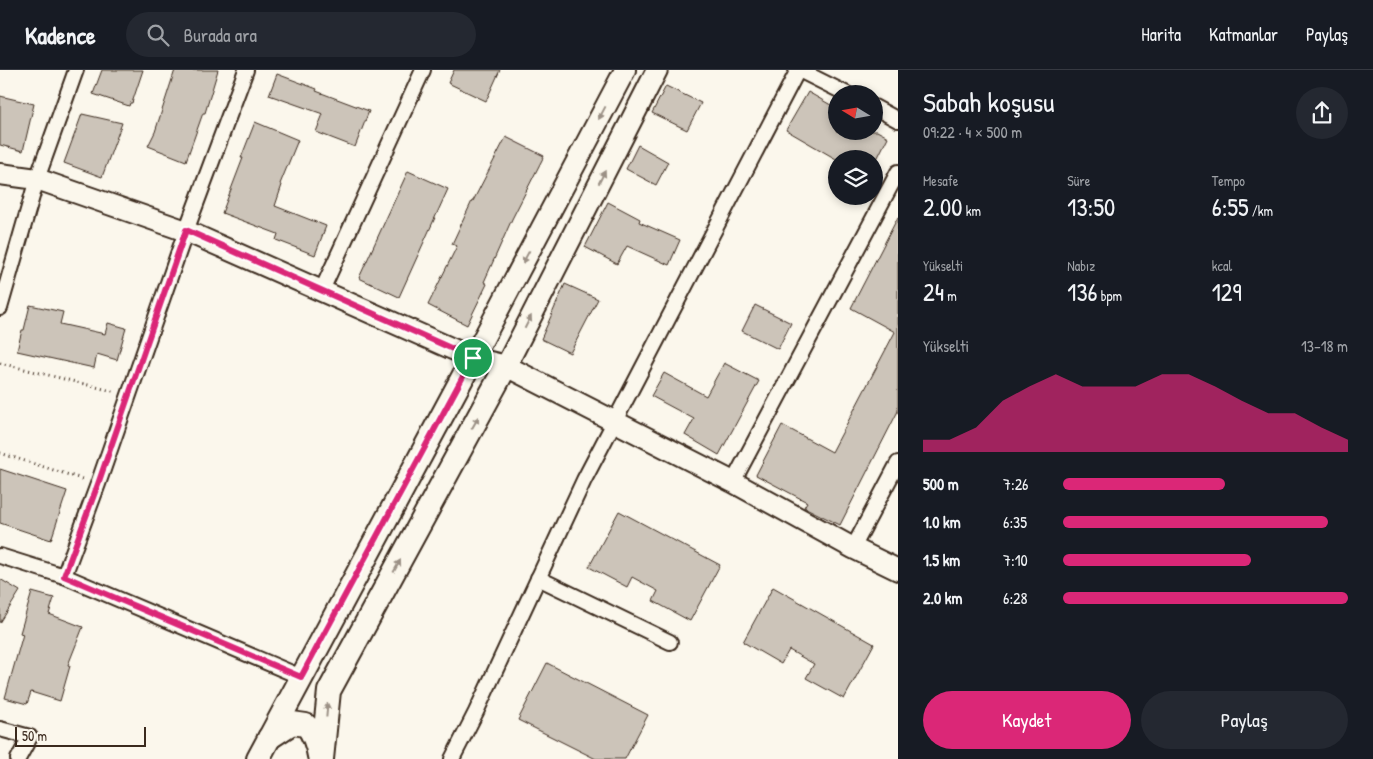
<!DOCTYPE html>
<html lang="tr">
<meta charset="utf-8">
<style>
:root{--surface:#171b24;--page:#242831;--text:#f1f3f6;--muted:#9ea1a6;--line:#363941;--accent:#db2777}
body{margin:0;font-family:"Patrick Hand",sans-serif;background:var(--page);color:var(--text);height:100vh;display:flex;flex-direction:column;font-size:19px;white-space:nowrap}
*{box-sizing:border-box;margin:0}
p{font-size:16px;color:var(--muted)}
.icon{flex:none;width:28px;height:28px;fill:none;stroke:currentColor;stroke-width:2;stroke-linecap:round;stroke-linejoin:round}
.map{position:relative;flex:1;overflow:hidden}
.side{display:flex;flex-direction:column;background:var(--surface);width:475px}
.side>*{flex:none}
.needle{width:32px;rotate:281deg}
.fabs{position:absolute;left:828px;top:15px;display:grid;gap:10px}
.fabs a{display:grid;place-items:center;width:55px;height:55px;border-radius:50%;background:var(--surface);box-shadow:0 2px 8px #0003;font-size:25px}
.scale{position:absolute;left:15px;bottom:12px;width:131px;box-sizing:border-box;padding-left:5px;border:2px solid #3b2a1e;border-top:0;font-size:14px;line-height:18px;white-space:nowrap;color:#3b2a1e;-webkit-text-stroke:4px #fbf7ec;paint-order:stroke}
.pin{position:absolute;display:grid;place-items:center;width:42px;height:42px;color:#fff;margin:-21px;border:2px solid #fff;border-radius:50%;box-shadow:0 1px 5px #0007}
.round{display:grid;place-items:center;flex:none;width:52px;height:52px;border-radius:26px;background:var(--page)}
.head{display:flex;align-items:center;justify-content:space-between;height:85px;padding:0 25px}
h1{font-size:28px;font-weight:600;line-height:38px}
.stats{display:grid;grid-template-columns:repeat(3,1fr);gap:8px;height:85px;padding:5px 25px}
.stats div{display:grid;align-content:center}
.stats b{font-size:25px;font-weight:600}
.stats small{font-size:14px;font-weight:400}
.stats p{font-size:14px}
.chart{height:140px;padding:10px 25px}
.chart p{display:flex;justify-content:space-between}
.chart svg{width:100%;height:90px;margin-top:5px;fill:var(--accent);opacity:.7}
.button{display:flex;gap:10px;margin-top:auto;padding:10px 25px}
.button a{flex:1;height:58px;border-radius:30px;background:var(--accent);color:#fff;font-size:20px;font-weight:600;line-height:58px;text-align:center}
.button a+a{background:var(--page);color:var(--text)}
ul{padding:0 25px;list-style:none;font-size:16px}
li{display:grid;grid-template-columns:80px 60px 1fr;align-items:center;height:38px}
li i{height:12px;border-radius:6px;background:var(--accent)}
header{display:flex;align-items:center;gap:30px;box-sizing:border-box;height:70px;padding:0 25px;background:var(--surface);border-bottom:1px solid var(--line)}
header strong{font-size:24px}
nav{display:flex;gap:28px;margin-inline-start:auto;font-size:18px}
.search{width:350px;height:45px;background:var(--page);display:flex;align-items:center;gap:12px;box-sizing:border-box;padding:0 18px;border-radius:28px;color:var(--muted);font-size:19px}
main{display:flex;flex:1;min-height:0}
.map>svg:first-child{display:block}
.building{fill:#ccc4b9;stroke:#3b2a1e}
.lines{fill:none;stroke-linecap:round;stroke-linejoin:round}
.street-casing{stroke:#3b2a1e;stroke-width:18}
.secondary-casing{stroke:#3b2a1e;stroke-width:24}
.primary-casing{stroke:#3b2a1e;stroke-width:26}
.path{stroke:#3b2a1e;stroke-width:3;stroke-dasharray:1 4;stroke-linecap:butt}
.street{stroke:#fbf7ec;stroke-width:14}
.secondary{stroke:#fbf7ec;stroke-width:20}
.primary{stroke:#fbf7ec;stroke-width:22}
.oneway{fill:#9b9085}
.route-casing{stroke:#fff;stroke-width:10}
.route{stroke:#db2777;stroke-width:6}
</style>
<header>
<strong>Kadence</strong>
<div class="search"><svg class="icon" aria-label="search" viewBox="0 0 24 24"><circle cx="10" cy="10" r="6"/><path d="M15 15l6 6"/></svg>Burada ara</div>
<nav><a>Harita</a><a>Katmanlar</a><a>Paylaş</a></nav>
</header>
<main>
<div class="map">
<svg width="898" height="689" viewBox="0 0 898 689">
<rect width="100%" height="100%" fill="#fbf7ec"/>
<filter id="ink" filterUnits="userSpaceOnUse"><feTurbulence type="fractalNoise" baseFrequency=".02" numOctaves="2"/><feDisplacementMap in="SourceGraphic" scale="10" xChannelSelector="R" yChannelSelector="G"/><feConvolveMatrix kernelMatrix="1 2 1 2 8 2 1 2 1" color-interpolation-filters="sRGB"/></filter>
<g filter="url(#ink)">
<g class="building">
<path d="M102 0H143L132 33H130L129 36 93 24Z"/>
<path d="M175 0H218L205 43H203L186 91 148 76 155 62Z"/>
<path d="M454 0H500L486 31 448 13Z"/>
<path d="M277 4 317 19 316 21 369 41 355 77 316 62 323 44 269 25Z"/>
<path d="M666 16 701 33 687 60 652 43Z"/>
<path d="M808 22 836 38V61H877L888 67 877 89H836L786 60Z"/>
<path d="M0 26 34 34 23 81 0 75Z"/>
<path d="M82 44 122 53 102 107 64 93Z"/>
<path d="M255 52 298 70 280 114 282 115 275 136 326 156 315 185 276 170 278 164 222 143 243 88H241Z"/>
<path d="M506 67 544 86 512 149 484 212 487 214 467 255 428 235 457 176 452 174 472 131H473Z"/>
<path d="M638 75 668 92 656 115 626 99Z"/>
<path d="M408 101 448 119 399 227 359 208Z"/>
<path d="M608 132 640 149 639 152 680 170 669 195 627 176 617 194 585 177Z"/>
<path d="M898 147V341L840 455 804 437 807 432 756 405 782 355 832 382 895 262 851 238Z"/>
<path d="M565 214 598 229 570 283 541 269Z"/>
<path d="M30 235 63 242 60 254 105 264 108 253 126 258 117 290 97 284 94 298 17 281 22 260H24Z"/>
<path d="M755 235 791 253 778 279 742 261Z"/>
<path d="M724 293 759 311 719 385 685 365 694 349 651 326 664 303 706 326Z"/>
<path d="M0 399 67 421 51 470 0 453Z"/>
<path d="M619 441 720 495 690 551 653 531 658 521 632 507 627 517 589 497Z"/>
<path d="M0 509 20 521 0 553Z"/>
<path d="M773 517 874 574 844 629 806 608 814 594 789 580 781 594 743 572Z"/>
<path d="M32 522 54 528 49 544 83 557 68 595 70 596 60 631 31 622 27 634 5 628 23 564 20 563Z"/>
<path d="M547 593 648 645 625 689H596L518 650Z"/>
</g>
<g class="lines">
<g class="street-casing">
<g id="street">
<path d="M799 0 847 24"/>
<path d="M874 37 898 50"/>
<path d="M322 220 423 0"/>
<path d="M0 238 37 109 76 0"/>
<path d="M733 412 898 102"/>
<path d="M853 478 898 393"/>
<path d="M0 486 64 506 98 414 186 161 246 0"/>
<path d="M64 506 301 607"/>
<path d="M538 508 670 572"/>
<path d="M0 659 30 667 18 689"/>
<path d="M452 689 476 642 584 410 798 0"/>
</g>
</g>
<g class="secondary-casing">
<g id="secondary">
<path d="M0 104 37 109 186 161 473 288 506 296 733 412 853 478 898 500"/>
<path d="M473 288 625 0"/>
<path d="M506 296 657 0"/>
</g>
</g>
<g class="primary-casing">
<g id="primary">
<path d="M269 668 292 653 306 655C314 664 317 674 319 686"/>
<path d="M258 689 473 288"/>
<path d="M322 689 329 621 506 296"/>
</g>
</g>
<g class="path">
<path d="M0 293 116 322"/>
<path d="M0 383 85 410"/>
</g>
<use href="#street" class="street"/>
<use href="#secondary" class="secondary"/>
<use href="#primary" class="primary"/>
</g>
<defs><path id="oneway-solid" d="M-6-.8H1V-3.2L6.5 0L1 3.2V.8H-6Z" transform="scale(1.25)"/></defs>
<g class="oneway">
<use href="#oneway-solid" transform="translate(602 43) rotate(118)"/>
<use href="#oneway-solid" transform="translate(602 107) rotate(-63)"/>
<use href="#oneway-solid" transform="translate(526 187) rotate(118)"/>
<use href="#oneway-solid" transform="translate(528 252) rotate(-63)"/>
<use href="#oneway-solid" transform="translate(475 353) rotate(-61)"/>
<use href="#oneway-solid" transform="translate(397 496) rotate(-61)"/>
<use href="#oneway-solid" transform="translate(327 640) rotate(-85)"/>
</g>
</g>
<g class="lines" filter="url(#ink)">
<g class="route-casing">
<path id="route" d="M186 160 473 288 301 607 64 506 98 414Z"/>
</g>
<use href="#route" class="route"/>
</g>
</svg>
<div class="fabs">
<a><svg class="needle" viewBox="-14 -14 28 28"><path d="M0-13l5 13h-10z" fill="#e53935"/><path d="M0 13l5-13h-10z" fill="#9ea1a6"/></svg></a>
<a><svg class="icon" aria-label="layers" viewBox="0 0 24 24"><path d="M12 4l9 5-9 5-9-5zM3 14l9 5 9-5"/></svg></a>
</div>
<div class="scale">50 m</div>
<div class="pin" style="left:473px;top:288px;background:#1e9e55"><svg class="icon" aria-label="arrive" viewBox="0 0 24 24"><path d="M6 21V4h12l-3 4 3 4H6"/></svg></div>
</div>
<section class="side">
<div class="head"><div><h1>Sabah koşusu</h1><p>09:22 · 4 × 500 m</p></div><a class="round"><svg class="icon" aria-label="share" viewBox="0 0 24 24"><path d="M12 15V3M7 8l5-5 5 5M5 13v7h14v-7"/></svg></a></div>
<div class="stats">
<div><p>Mesafe</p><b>2.00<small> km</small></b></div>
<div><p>Süre</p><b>13:50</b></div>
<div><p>Tempo</p><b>6:55<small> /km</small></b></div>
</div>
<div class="stats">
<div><p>Yükselti</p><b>24<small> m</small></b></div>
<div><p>Nabız</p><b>136<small> bpm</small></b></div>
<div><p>kcal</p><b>129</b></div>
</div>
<div class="chart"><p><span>Yükselti</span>13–18 m</p>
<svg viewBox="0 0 160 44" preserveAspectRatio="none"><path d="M0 44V38L10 38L20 32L30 19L40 12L50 6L60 12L70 12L80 12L90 6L100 6L110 12L120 19L130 25L140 25L150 32L160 38V44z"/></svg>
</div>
<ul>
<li><b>500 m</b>7:26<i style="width:57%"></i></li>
<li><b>1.0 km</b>6:35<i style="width:93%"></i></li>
<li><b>1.5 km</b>7:10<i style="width:66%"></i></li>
<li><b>2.0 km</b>6:28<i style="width:100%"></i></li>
</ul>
<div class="button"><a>Kaydet</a><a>Paylaş</a></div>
</section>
</main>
